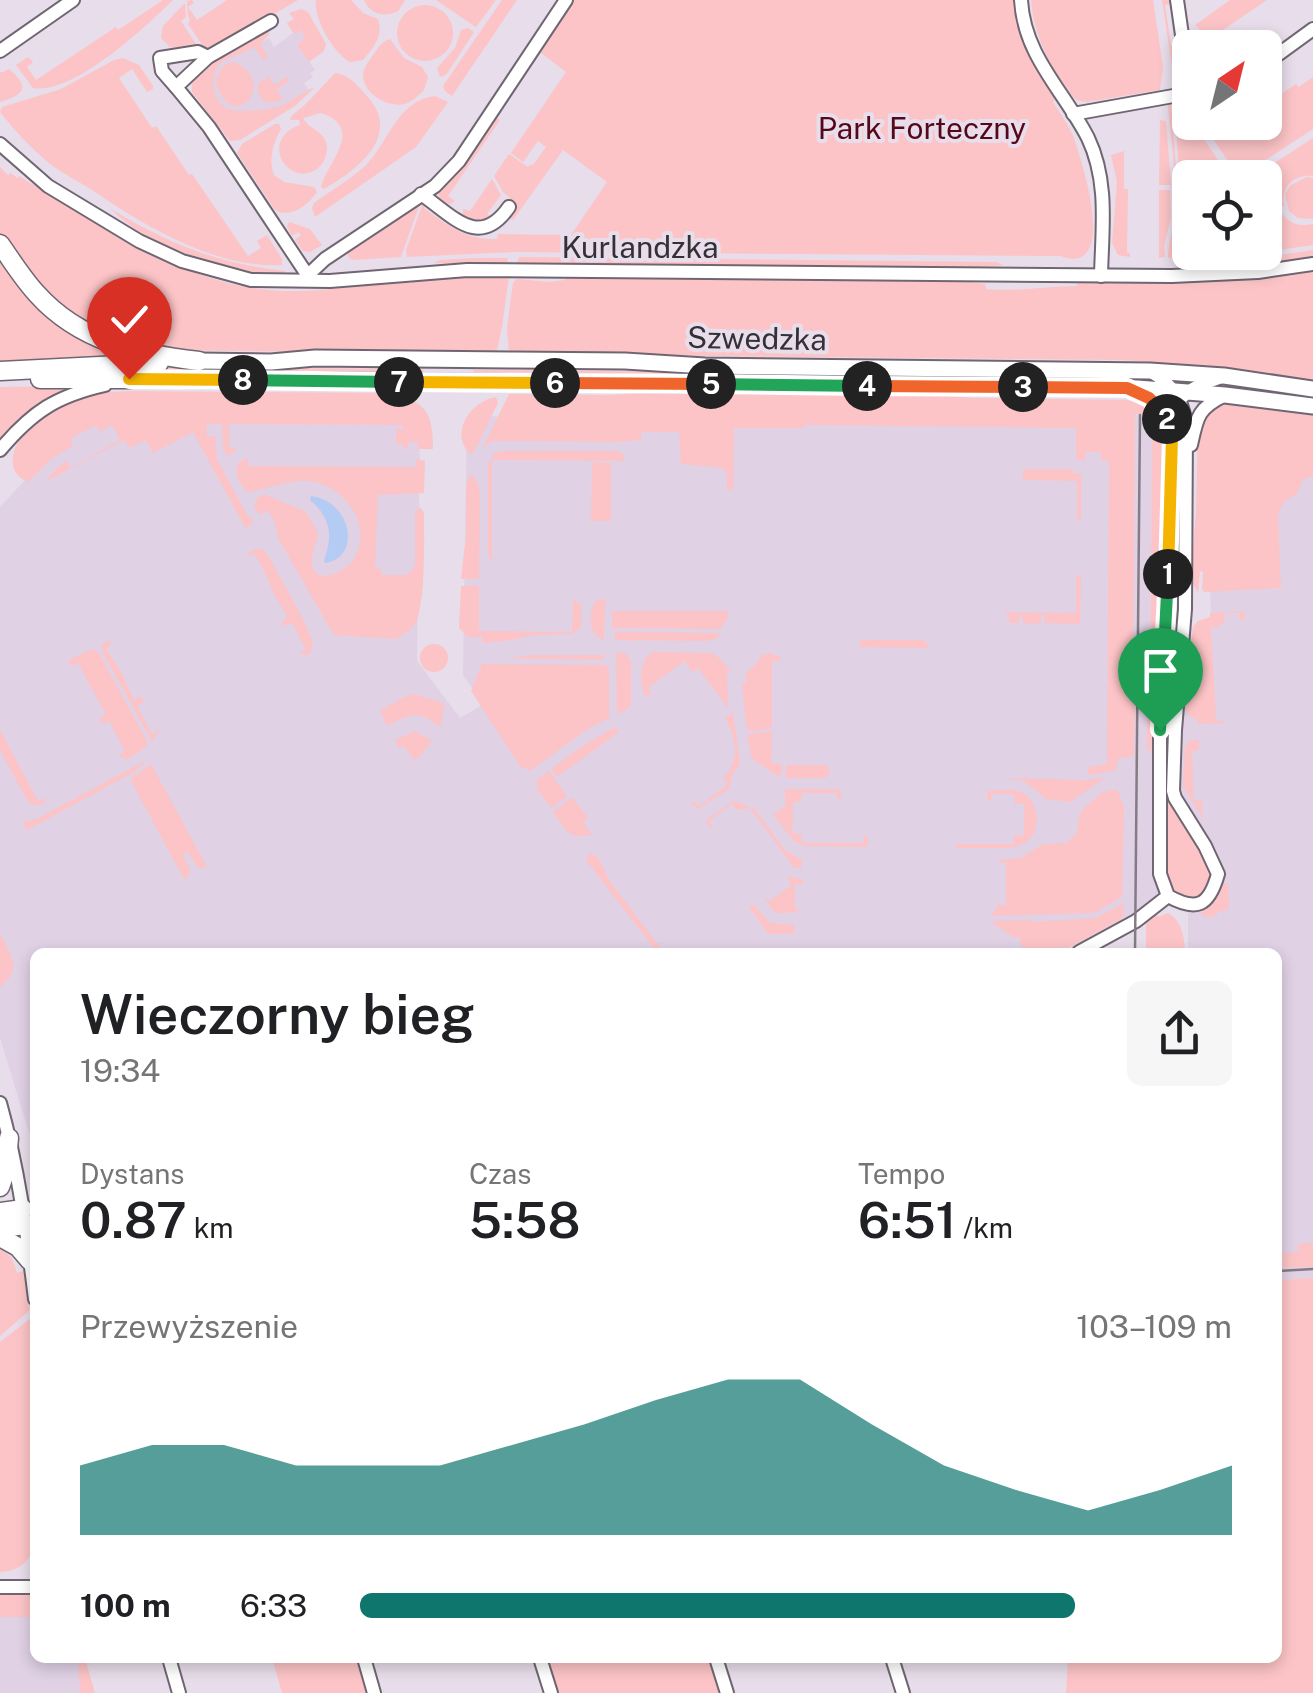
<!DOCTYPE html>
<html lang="pl">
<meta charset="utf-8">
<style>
:root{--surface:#fff;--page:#f6f6f6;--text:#202124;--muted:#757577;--accent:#0f766e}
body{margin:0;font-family:"Public Sans",sans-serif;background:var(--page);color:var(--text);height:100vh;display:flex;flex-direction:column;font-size:38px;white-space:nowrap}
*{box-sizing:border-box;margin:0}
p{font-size:32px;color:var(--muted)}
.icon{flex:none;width:55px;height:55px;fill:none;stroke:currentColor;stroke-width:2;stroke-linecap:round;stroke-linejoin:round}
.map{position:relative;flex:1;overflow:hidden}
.panel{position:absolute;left:30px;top:948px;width:1252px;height:715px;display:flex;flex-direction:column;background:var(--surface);border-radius:15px;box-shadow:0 5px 15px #0003}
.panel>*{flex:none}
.needle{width:65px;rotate:35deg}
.controls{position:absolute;left:1172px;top:30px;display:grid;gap:20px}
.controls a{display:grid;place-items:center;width:110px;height:110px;border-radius:15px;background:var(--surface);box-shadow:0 5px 15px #0003;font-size:50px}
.pin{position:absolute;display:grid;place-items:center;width:85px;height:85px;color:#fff;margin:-102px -42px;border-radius:50% 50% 50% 0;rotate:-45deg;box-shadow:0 0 10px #0007}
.pin .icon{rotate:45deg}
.km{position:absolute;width:50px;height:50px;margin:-25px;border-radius:50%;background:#222;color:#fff;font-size:28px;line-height:50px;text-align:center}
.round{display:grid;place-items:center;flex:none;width:105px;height:105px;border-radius:15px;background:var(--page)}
.head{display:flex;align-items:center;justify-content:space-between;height:170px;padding:0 50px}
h1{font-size:55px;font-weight:600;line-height:75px}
.figures{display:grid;grid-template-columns:repeat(3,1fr);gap:15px;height:170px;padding:10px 50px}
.figures div{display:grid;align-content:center}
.figures b{font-size:50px;font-weight:600}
.figures small{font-size:28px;font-weight:400}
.figures p{font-size:28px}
.chart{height:280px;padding:20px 50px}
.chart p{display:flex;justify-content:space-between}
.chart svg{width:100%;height:180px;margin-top:10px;fill:var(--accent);opacity:.7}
ul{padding:0 50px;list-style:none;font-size:32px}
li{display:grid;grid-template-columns:160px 120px 1fr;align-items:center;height:75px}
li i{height:25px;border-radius:12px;background:var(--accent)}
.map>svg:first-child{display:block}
.built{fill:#e0d1e5}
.green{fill:#fcc4c6}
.water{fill:#b4cbf4}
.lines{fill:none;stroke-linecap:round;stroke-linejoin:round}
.minor-casing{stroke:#6f6672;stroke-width:16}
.tertiary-casing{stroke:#6f6672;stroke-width:19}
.secondary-casing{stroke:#6f6672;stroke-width:21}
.minor{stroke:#fff;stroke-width:12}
.tertiary{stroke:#fff;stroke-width:15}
.secondary{stroke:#fff;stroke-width:18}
.tram{stroke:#837c85;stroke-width:2.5}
.split-1-casing{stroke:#fff;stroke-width:20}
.split-2-casing{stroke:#fff;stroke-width:20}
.split-3-casing{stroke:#fff;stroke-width:20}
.split-4-casing{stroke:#fff;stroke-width:20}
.split-5-casing{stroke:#fff;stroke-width:20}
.split-6-casing{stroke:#fff;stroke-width:20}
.split-7-casing{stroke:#fff;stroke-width:20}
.split-8-casing{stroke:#fff;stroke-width:20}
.split-9-casing{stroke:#fff;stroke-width:20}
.split-1{stroke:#22a559;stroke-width:12}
.split-2{stroke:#f5b400;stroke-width:12}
.split-3{stroke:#f0652b;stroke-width:12}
.split-4{stroke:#f0652b;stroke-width:12}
.split-5{stroke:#22a559;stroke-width:12}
.split-6{stroke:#f0652b;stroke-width:12}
.split-7{stroke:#f5b400;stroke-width:12}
.split-8{stroke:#22a559;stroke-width:12}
.split-9{stroke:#f5b400;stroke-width:12}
.labels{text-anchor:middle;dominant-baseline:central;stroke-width:8;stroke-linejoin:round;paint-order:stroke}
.park-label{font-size:30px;fill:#550819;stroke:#e8ddea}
.street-label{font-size:30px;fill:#343136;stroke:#e8ddea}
</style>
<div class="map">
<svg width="1313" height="1693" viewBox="0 0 1313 1693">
<rect width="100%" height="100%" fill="#e8ddea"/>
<g class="built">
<path d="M299 29 306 39 297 45 315 70 310 73 313 77 304 83 310 92 238 140 192 81 223 53 259 44 269 38 274 47Z"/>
<path d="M1135 413 1148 419 1152 430 1150 680 1188 695 1213 693 1210 581 1313 448V1262L1278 1263V952H1188V896L1119 919 1057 952H35V1152L0 1038V507L79 422 420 425 417 661 460 718 484 704 463 675 467 416 595 418 615 421 1088 425 1124 464 1132 673Z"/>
<path d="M1313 1267V1278L1278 1280V1268Z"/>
<path d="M0 1617H35V1658H78L80 1693H0Z"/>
</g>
<g class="green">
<path d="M163 0H173C145 27 74 95 33 88L16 65 28 57 33 62 27 67 36 80 116 27 118 30Z"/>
<path d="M192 0 194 3 188 7 197 20 227 0H298L217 48 209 50 203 46 188 24 190 20 188 16 187 1Z"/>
<path d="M316 0H351L363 13 378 19C384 36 373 48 363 60L350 62C334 54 313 18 316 0Z"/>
<path d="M364 0H405L398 11C384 18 371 15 364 0Z"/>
<path d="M436 0H496L476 27Z"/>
<path d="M502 0H517L452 96 445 91 443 86Z"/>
<path d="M573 0H1016C1018 39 1035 66 1055 98L1053 102C1060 113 1068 124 1073 136 1082 160 1120 278 1060 256L513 252 407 257 406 250 422 206 425 203 424 208C449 226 465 240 497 239L498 234 571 235 607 182 563 150 513 220 508 217 506 205 510 198 503 192 494 176 509 154 528 167 531 164 533 165 546 147 538 141 523 162 511 153 566 72 540 52Z"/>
<path d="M1031 0H1153L1163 67 1160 90 1087 102 1076 100C1052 73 1034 37 1031 0Z"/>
<path d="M1162 0H1173V3L1165 5 1171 46 1180 45 1183 81 1181 86 1172 88V66Z"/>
<path d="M1230 0H1267L1214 36 1221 47H1218L1195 25Z"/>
<path d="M185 3 186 17 181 21 198 47H170L161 38 163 26Z"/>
<circle cx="425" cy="33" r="28"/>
<path d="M301 9 308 12 326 44 324 51 309 62 297 45 305 38 300 30 294 34 287 23 294 19 289 13Z"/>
<path d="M468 28 474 32 446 75 440 77 437 68 455 48 461 30Z"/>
<path d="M266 30 270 34 260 44 268 57 264 60 254 47C243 55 229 55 220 64 207 78 213 106 232 110 240 112 265 110 273 108 288 105 302 92 315 87L295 106 240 140 230 141 192 92V85L189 82 222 53Z"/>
<path d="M390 39 404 58 422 67 428 77 424 90C419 95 412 102 405 104 388 108 364 94 363 76 363 68 369 61 373 55 379 47 381 42 390 39Z"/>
<path d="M123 58 139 65 153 86V89L147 92 132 69 119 78 152 128 156 126 189 175 192 174 248 256 261 248 257 241 267 235 282 259V265C218 269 146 227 95 192 80 182 63 174 49 163 30 147 15 131 0 112L2 107 61 89 114 60Z"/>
<path d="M234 62C281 83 230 137 216 82 218 72 223 63 234 62Z"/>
<path d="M9 69C32 88 23 95 0 102V72H3Z"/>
<path d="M335 73C350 75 357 85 367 96 403 136 357 170 324 189L321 187C327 163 366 128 321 113L303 118C309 130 325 130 327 147 327 155 324 163 318 168 290 190 257 140 300 125L299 120H290L291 116 306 104Z"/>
<path d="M268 76 274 85 287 77 289 81 277 89 283 99 270 103 263 100 258 93V84Z"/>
<path d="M1313 77V129L1247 172 1243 174 1235 171 1202 123H1213L1219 131 1232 123 1265 122V105L1296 84 1299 87Z"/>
<path d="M435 96 448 102 416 147 315 217 312 208 314 203C330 191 350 180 365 166 389 143 396 101 435 96Z"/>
<path d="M1179 104 1183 108 1177 113 1189 131 1196 127 1229 177 1190 178V252L1260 253 1187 258 1181 252 1179 168 1174 105Z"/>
<path d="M1168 105H1171L1176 169 1178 251 1172 258H1168C1168 244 1173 232 1174 218 1178 181 1171 142 1168 105Z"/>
<path d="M496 117 500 120 448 196 455 201 450 204C443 203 439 200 438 192L462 167Z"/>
<path d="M1160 120 1166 121 1171 185H1159Z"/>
<path d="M275 124H279L281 129C273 144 268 159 274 175L284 182 314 187 317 192C308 205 291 219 275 210L237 153 242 144Z"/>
<path d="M1313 138V176C1293 174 1281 187 1284 206L1279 207C1285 223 1297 227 1313 224V245L1265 252V178L1253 177Z"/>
<path d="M1124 151V189H1128L1127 253H1130V257L1118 255 1112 243 1117 182 1111 155Z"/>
<path d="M0 167 8 175 11 173 17 178 19 176C36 187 55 196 72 207 143 251 209 292 296 291 342 291 387 280 433 277 458 276 484 276 509 276L502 327 496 354 155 350 116 342 50 301 0 237Z"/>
<path d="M1307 177 1313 178V219L1298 218 1289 211 1285 194 1291 185Z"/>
<path d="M492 179 501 195 487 214 494 219C482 222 471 225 463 214V209L470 211Z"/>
<path d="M1159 190H1170L1171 218 1164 246 1165 257 1159 258Z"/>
<path d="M418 202 419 206 401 257 353 260 349 258 346 250Z"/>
<path d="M111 209C169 244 218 264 286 271 275 277 260 273 248 271 201 261 145 244 111 209Z"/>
<path d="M289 222 310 229 322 245 310 252 303 251 295 240 301 235 298 232 292 236 287 227Z"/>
<path d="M1313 250V259L1235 268 1180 265 1182 263 1259 258Z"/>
<path d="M0 251 34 296 132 357 0 366Z"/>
<path d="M519 257 996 262 1004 265 967 269 516 265Z"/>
<path d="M473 258H507L509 265 434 263 440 260Z"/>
<path d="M1313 270V383L1191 365 1122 360 509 354 507 328 513 283 517 279 550 282 565 280V277L953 280 985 284 986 289C1016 292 1046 286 1077 286V281L1226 280Z"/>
<path d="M145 367 422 369 425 373H80Z"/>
<path d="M473 370 1089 375 1133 376 1149 382 474 375Z"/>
<path d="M74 386 39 403 0 444V387Z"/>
<path d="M674 390 908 393 975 398 1127 400C1146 403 1158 413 1165 431L1151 751H1147V705L1150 704 1152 430C1151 420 1145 413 1135 414L1133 704 1135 705 1134 756 1118 759 1116 770 1088 775V767L1107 764 1109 461H1101V452H1086L1085 460H1076V428L804 425V428H734L733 489 731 491 727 488V474L723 468 681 464 679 432H641V440L616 442 493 441 483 447 509 394 610 395Z"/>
<path d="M129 391 393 393V396C428 400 433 417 433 449H418V442H408L407 449H403V444H396V429H403V425L229 424V447L236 448 235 451 228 456 223 449 222 424H207V436H215L217 459 247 515 254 521 246 529 193 432 153 453 145 440 130 448 124 440 45 482 56 469 66 461 70 468 120 440 112 425 100 432 96 425 70 439 73 446 52 458 28 482C0 470 15 440 33 423 39 418 45 411 51 407 75 394 103 392 129 391Z"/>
<path d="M496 397 498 403 473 454 468 452C450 430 472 401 496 397Z"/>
<path d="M1218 401 1313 410V476C1301 478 1301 484 1297 494L1284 501 1278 515 1281 588 1204 592 1202 589 1203 572 1200 571 1198 593 1191 579 1196 511 1198 428 1199 421Z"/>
<path d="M1179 421V590L1177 591V435Z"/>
<path d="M504 451H617L623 454 625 461 492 460V564L488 552V464L495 453Z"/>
<path d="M248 458V466L416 467V459L425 461 424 493 378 495 375 568 381 569 382 575H405L412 571 415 565V512L420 507 424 513C424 535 426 610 414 625 410 631 402 636 395 639L334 635 278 538 275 522 267 510 261 515 256 510 254 505 257 498 264 494 306 512 318 533C317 543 311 553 312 563 314 587 345 572 353 560 374 528 348 490 315 482 292 477 269 490 247 492 239 483 233 474 239 462Z"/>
<path d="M592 462 611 463V521H591Z"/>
<path d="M1023 469H1073V473H1081V520H1077V481L1023 480Z"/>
<path d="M471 473 478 484 480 496 479 579H461L466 535V485Z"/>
<path d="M260 548 268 555 303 619 313 643 311 652 305 656 299 653 306 649 292 623 284 626 282 621 288 617 272 591 268 578 265 577 266 575 255 554 247 557 249 552Z"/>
<path d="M1076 575H1081L1080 624 1045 623 1044 614 1041 615V624L1023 623 1022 615H1019V623H1009V615L1005 614V612L1076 613Z"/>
<path d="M461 586H479V631L572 632 573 599 581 605V627L572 634 533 635 512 640 483 643 482 637H468L459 628Z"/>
<path d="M605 599 604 640C588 636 587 611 597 600Z"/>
<path d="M612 611H728L727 620 720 629 612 628Z"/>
<path d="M1244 611 1245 620H1240L1239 613H1225L1224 621 1219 627H1211L1216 720 1224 721V723L1198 724V720L1188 715 1185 706 1193 627 1198 621 1210 617V613Z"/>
<path d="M615 632 722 633 716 639 707 641 615 640Z"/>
<path d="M860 640H923L929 645 928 648 860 647Z"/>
<path d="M108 641 113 643 106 648 121 672 134 700 141 696 144 702 137 706 152 734 160 731 152 742 102 651V644Z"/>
<circle cx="434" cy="658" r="14"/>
<path d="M93 649 99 653 148 743 141 751 126 760 119 755 125 751 109 721 102 724 99 719 106 715 78 663 71 666 69 663 70 659Z"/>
<path d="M616 652 626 654 631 662V703L629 708 617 714Z"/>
<path d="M653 652 712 653 718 657 731 670 727 671 728 708 698 668 692 672 684 661 648 688 652 694 645 696C639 683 639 659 653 652Z"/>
<path d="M768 652 780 657V661L772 662V728L750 732 746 725 742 684 746 683V673L756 664 763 654 767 655Z"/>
<path d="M532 655H605L601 660 506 658Z"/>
<path d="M482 664 606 665 609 669V718L586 730 530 771 520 766 471 691Z"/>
<path d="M414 694 443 703 444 709 440 727C418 710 411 713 387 726L380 711 404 697Z"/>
<path d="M733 712 740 764 733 773 729 789 698 809 692 803 693 800 699 806 728 784 723 778C741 762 736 737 725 718Z"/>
<path d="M615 727 619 732 557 777 551 769 581 747Z"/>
<path d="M0 730 38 801 46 798 44 804 35 805 28 802 0 750Z"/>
<path d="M415 731 432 741 420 756 414 760 404 746 399 748 395 740Z"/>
<path d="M772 731 771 762 782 765V774H780L779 777 752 759 747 735Z"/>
<path d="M1191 740H1199V750L1192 751 1194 800 1202 801 1203 818 1183 786 1185 746Z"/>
<path d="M1166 758H1169V790L1212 871C1209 887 1205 895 1189 898L1173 892 1166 876Z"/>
<path d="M148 759 134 772 27 830 23 822 37 819Z"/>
<path d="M151 764 207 867 198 868 188 852 183 854 190 870 188 877 184 879 130 779Z"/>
<path d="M786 765H825L829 767V774L825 778H786Z"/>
<path d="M549 771 567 796 551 808 537 789V780Z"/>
<path d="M1106 777 1070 802 1046 799 1024 781 1000 778 1087 780Z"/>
<path d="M785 789H838L841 793V797L837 801V793H802L801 802H793L792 833 801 834 802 843H863L864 835 868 838V845L865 847 804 846 794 841 773 815 785 806Z"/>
<path d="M1117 789 1124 807 1122 897 1094 913 991 916 998 905H1006V863L998 862 1000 860 1021 858 1043 844 1066 843 1077 833 1079 816 1084 808 1103 792Z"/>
<path d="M988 791C998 790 1012 788 1021 792 1037 799 1041 822 1032 836 1027 843 1019 846 1011 848H956V844H1014V836L1024 835V804H1015L1014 794H992L991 802 987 799Z"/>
<path d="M572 797 588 818 583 822 592 835C568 839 568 833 553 812Z"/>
<path d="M734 801 755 809 785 850 802 860 801 868H794L750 808 737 810 732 804 709 821 714 827H710L706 822 708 818Z"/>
<path d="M588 852 598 857 611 883 664 952H657L586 860 590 855Z"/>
<path d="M790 877 803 880V884H795V910L803 912 775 913 763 897 769 901 792 885 787 878Z"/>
<path d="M1224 883 1228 884 1229 909 1217 912V916L1205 917 1201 914V909L1218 897Z"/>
<path d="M753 904 770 923 794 925V934H768L749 907Z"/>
<path d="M1122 904 1124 905 1122 919 1061 952H1027L1020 943V937L1015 938 992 923 994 921 1031 920 1032 922 1095 918Z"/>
<path d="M1168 913C1181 920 1184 935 1185 949H1188L1189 952H1146V921L1156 914 1158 917Z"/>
<path d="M0 934C11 955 23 970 0 987Z"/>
<path d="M1313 1243V1267L1278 1268V1253L1298 1252V1244Z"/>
<path d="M0 1248 12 1258 17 1273 24 1271 30 1310 0 1336Z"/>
<path d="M1313 1278V1693H1066L1068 1658H1278V1280Z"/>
<path d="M31 1318 35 1352V1549C26 1564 18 1571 0 1572V1342Z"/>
<path d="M35 1592V1617H0V1593Z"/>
<path d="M78 1658H85L95 1693H80Z"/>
<path d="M272 1658H358L368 1693H282Z"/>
<path d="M547 1658H710L721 1693H556Z"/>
</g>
<path class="water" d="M311 496C352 501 362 558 325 563L324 560C333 536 331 518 310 500Z"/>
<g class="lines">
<g class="minor-casing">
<g id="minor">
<path d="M1021 0C1024 56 1064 91 1088 138 1109 182 1102 229 1101 276"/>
<path d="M1177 0 1190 91"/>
<path d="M271 21 208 57 176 87 209 127 310 279"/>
<path d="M0 51 73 0"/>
<path d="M1265 64 1313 29"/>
<path d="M176 87 162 71 160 58 198 52 208 57"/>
<path d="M1073 114 1190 93"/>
<path d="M0 144 48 186 139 241 182 261 251 280 330 281 467 270 1172 276 1258 272 1313 264"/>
<path d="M421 194C453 216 479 250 509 207"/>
<path d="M307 276 325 259 435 186 459 161 566 0"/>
<path d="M1150 371C1172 384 1182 399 1186 424L1185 609 1175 730 1173 791 1175 798 1205 846 1218 874C1209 906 1197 912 1168 896L1160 874V730L1167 609 1171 427C1176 392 1191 388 1222 377"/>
<path d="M1130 389C1150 398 1163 408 1171 429"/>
<path d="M1191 445C1197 417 1198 408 1225 395"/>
<path d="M0 450C32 412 56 396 105 385"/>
<path d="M1079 952 1136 921 1168 896"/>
<path d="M0 1103C18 1167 27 1233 35 1299"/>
<path d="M0 1587H35"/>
<path d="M169 1658 179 1693"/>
<path d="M364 1658 374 1693"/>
<path d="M540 1658 551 1693"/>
<path d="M716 1658 727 1693"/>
<path d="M892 1658 903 1693"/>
</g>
</g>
<g class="tertiary-casing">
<g id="tertiary">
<path d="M199 361 271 362 315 358 515 360 625 361 705 366 1150 371 1224 376 1313 389"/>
<path d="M129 379 1137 388 1225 395 1313 406"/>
</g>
</g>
<g class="secondary-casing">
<g id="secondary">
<path d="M0 244C12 261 23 279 37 294 80 342 139 354 199 361"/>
<path d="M0 371 159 363"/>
<path d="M40 379H129"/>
<path d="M0 1187 6 1170 9 1138"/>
<path d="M0 1212 23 1209"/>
<path d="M0 1228 26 1225"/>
<path d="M0 1237 18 1247 30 1261"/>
</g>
</g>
<use href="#minor" class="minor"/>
<use href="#tertiary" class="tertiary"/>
<use href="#secondary" class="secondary"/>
<g class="tram">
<path d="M1135 952 1140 415"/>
<path d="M1278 1271 1313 1269"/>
</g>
</g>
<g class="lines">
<g class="split-1-casing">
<path id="split-1" d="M1160 730 1168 574"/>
</g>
<g class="split-2-casing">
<path id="split-2" d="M1167 419 1172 437 1168 574"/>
</g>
<g class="split-3-casing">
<path id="split-3" d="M1023 387 1127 388 1149 398 1159 408 1167 419"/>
</g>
<g class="split-4-casing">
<path id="split-4" d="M867 386 1023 387"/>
</g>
<g class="split-5-casing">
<path id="split-5" d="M711 384 867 386"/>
</g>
<g class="split-6-casing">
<path id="split-6" d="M555 383 711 384"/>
</g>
<g class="split-7-casing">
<path id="split-7" d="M399 382 555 383"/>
</g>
<g class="split-8-casing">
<path id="split-8" d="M243 380 399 382"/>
</g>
<g class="split-9-casing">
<path id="split-9" d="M129 379 243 380"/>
</g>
<use href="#split-1" class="split-1"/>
<use href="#split-2" class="split-2"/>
<use href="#split-3" class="split-3"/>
<use href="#split-4" class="split-4"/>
<use href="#split-5" class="split-5"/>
<use href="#split-6" class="split-6"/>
<use href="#split-7" class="split-7"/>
<use href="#split-8" class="split-8"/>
<use href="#split-9" class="split-9"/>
</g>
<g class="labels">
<g class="park-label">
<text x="922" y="128">Park Forteczny</text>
</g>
<g class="street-label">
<text x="640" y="247">Kurlandzka</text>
<text transform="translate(757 338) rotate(1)">Szwedzka</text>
</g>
</g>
</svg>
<div class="controls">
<a><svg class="needle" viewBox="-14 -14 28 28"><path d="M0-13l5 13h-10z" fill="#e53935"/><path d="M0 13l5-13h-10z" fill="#757577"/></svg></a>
<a><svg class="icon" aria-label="locate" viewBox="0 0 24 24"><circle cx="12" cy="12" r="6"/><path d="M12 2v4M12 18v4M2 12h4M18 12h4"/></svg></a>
</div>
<div class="pin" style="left:1160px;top:730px;background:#1e9e55"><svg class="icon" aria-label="arrive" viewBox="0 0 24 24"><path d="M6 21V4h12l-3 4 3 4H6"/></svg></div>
<div class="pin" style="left:129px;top:379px;background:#d93025"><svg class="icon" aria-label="check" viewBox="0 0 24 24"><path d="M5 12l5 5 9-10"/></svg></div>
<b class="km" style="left:1168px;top:574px">1</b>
<b class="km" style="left:1167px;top:419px">2</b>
<b class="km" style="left:1023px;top:387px">3</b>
<b class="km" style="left:867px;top:386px">4</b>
<b class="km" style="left:711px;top:384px">5</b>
<b class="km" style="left:555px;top:383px">6</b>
<b class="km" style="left:399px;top:382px">7</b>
<b class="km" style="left:243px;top:380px">8</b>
<section class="panel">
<div class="head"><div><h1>Wieczorny bieg</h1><p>19:34</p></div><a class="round"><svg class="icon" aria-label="share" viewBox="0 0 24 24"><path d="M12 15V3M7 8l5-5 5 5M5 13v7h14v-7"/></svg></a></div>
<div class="figures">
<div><p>Dystans</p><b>0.87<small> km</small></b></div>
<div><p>Czas</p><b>5:58</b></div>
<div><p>Tempo</p><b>6:51<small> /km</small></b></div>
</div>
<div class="chart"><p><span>Przewyższenie</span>103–109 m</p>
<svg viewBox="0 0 160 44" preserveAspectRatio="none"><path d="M0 44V27L10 22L20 22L30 27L40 27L50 27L60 22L70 17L80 11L90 6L100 6L110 17L120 27L130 33L140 38L150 33L160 27V44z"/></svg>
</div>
<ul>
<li><b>100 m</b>6:33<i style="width:82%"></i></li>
</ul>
</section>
</div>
